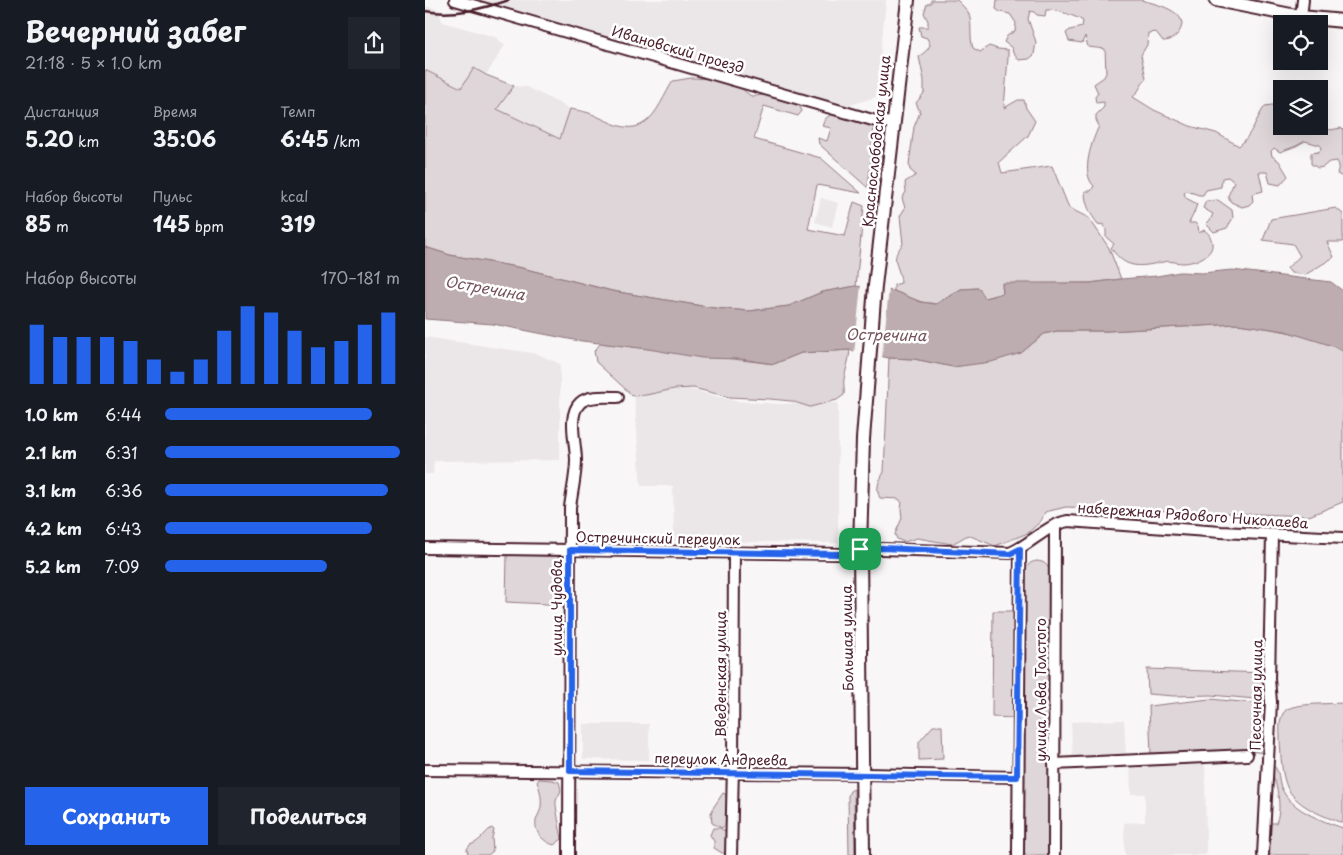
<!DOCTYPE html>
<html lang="ru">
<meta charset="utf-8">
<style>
:root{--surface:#171b24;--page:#20242c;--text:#f1f3f6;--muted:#9ea1a6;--accent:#2563eb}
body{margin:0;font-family:"Playpen Sans",sans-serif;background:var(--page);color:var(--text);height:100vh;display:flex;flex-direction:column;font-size:19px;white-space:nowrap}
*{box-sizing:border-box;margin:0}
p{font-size:16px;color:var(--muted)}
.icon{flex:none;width:28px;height:28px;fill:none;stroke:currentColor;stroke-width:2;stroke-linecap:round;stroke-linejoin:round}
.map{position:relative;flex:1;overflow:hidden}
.drawer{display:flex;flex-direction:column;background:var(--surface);width:425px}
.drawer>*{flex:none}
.tools{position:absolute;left:848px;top:15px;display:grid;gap:10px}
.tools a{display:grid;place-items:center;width:55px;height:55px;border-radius:0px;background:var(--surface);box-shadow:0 5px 20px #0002;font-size:25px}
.pin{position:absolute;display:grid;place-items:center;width:42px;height:42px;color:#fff;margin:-21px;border-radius:10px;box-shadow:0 2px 8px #0006}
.round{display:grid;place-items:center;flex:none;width:52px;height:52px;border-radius:0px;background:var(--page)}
.headline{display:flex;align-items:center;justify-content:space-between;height:85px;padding:0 25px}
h1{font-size:28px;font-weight:700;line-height:38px}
.stats{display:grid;grid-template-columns:repeat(3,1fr);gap:8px;height:85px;padding:5px 25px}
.stats div{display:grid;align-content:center}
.stats b{font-size:21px;font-weight:700}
.stats small{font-size:14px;font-weight:400}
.stats p{font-size:14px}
.chart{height:140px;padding:10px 25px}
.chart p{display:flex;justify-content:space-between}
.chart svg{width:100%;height:90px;margin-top:5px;stroke:var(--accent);stroke-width:6}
.button{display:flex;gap:10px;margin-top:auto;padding:10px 25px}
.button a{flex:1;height:58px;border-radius:0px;background:var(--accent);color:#fff;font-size:20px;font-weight:700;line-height:58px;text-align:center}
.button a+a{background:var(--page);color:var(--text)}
ul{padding:0 25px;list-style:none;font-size:16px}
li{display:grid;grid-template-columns:80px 60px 1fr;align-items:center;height:38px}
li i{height:12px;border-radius:6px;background:var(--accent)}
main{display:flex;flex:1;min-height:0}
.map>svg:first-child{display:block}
.built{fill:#ebe6e8}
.green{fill:#ded6d9;stroke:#947a82}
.water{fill:#bdadb0;stroke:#8f747b}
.pier{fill:#f8f6f7}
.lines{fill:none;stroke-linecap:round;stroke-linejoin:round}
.minor-casing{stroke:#4a1f2b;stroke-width:14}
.major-casing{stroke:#4a1f2b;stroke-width:16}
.minor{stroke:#fff;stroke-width:10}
.major{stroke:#fff;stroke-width:12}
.rail{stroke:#4a1f2b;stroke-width:2.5}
.route-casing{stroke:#fff;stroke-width:10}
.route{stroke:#2563eb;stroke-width:6}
.labels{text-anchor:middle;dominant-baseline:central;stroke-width:5;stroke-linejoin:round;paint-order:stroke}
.street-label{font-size:14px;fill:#4a1f2b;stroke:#fff}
.water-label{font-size:15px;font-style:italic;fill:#72515a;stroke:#fff}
</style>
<main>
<section class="drawer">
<div class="headline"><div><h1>Вечерний забег</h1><p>21:18 · 5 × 1.0 km</p></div><a class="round"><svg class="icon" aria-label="share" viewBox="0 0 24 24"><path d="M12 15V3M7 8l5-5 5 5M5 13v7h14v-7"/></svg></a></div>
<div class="stats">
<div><p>Дистанция</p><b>5.20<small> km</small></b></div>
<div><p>Время</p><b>35:06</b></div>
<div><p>Темп</p><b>6:45<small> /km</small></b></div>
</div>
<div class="stats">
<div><p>Набор высоты</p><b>85<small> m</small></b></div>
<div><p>Пульс</p><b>145<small> bpm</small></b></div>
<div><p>kcal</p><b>319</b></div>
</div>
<div class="chart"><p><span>Набор высоты</span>170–181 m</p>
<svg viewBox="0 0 160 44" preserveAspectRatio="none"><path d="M5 44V15M15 44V21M25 44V21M35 44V21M45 44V23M55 44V32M65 44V38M75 44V32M85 44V18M95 44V6M105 44V9M115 44V18M125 44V26M135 44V23M145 44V15M155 44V9"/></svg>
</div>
<ul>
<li><b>1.0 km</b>6:44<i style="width:88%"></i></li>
<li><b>2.1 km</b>6:31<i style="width:100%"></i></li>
<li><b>3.1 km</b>6:36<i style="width:95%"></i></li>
<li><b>4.2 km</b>6:43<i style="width:88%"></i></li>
<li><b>5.2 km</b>7:09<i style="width:69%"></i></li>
</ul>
<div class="button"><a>Сохранить</a><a>Поделиться</a></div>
</section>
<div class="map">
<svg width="918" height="855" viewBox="0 0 918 855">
<rect width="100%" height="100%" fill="#f8f6f7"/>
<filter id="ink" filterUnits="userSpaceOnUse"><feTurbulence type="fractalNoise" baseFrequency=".02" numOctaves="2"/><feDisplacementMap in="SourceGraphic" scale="10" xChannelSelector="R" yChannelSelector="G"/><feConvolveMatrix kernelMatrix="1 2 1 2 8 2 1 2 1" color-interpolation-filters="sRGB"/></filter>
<g filter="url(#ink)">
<g class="built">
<path d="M54 0H461L451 97 422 106Z"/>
<path d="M0 6 14 10 17 22 70 37 80 45 61 75 49 68 36 88 0 70Z"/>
<path d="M89 86 102 87 145 109 136 139 72 109Z"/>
<path d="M396 198 413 203 407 227 390 222Z"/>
<path d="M0 337 113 354 135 364V460L9 461 8 474H0Z"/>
<path d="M263 389 310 401 354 404 413 403V543L249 541 248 486H216L209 391Z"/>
<path d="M699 720 701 757 648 759 646 722Z"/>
<path d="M158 724H224V760L158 759Z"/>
<path d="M780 760 781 855H700L699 823 720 822V794H706L705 764Z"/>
</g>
<g class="green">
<path d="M506 0H532C536 4 540 8 543 12 548 21 544 37 548 48L555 52 564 46 573 49 583 50V58L579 108 593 100H599L601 108 610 121 603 136 574 162 577 173 627 166 644 208 664 218 684 248 696 279 665 283 577 284 578 293 560 298 554 288 536 289 511 304 496 302 469 291V285L476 283C475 264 463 261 478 244L475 216 480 208 477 198 481 192 480 182 491 175 485 170 484 164 489 127 495 112 491 103 499 93V80L494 57 503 49 505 45 502 38 496 36 494 27H503V21L499 13 502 4 506 3Z"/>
<path d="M572 0C604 0 637 0 669 0 683 0 700 0 715 0 729 3 768 12 754 32 750 38 745 41 738 41L731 32 723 33 722 45 716 55 721 78 713 91 708 97 729 110 765 126 791 133 814 146C826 136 831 119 840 106L847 105 856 106V126H894V122L905 130 916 128 918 130V177L912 174 914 165 912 161 904 162 898 167 893 168 886 164V153L893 152 896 150 895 145 880 141 871 146 855 152 849 148 846 151 847 156 854 161 863 176 855 185 845 183 842 172H834L838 191 827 194 828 201 824 205 817 207 806 202 803 196 809 182 803 177 797 178 796 187 781 190 778 195H774L762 191 759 193 761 198 772 204 769 213 764 223H770L773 226 774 233 779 230C784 233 786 237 787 243 789 256 768 263 758 263 752 263 744 260 738 262 715 267 701 270 686 248L689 244 681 237V230L679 225 673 224C665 214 660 204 660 191H666L669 186C655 173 667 141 674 126L671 120V115L679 107V102L671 103 670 97 673 93 669 84 679 77 681 73 680 49 663 47 660 36 657 43 644 41 641 33 645 30 657 27 658 21C651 16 630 9 621 10L620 16 612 15 609 12 605 11 603 19 611 42 609 55 604 59 594 60 588 53 587 48 579 42 582 36 590 31 591 23 585 14 575 12 571 9Z"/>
<path d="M49 68 61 75 89 86 72 109 135 139 145 109C151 110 158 111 164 113 181 119 201 135 219 123 232 115 240 93 248 81L266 78 288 79 317 89 326 96 341 95 374 105 377 111 373 116 339 106 329 139 396 158 436 193 392 185 383 229 420 236 429 202 439 206 431 286 397 292 364 306 324 311 289 308 187 291 97 268 25 255 0 247V70L36 88Z"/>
<path d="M410 114 449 126 443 188 394 144 393 138 402 141 406 128 397 126 400 119 405 115Z"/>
<path d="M453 127 457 130 459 136 453 185 450 188 447 189Z"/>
<path d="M793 200 807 210 808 218 802 228 789 232 781 224 785 220 788 214 778 208 781 201Z"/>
<path d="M911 208 918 214V242H902L909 257 880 275 866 273 862 268 875 256 868 244 838 240 846 219Z"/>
<path d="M813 324C848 329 886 334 918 351V502L884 516 641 507 620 512 616 521 603 533 570 546 543 535 527 544 492 538 479 542 472 539 470 534 477 518 476 509 477 503 474 499 455 498C450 488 454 481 459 472L464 358 489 359 529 367 596 353 619 334 632 331H682Z"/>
<path d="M176 343 349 364 376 353 425 350C424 361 421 369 419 379 418 384 420 390 419 395L412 400 385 407 366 401 345 399 304 397 268 388 249 389 221 395 208 396 171 362 169 351Z"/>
<path d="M82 555 131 556 139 557 142 564 141 605 81 602Z"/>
<path d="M612 561C620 562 622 564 625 572L624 855H599L600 571C603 564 605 562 612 561Z"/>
<path d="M568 611H591L590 718 567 717Z"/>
<path d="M722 669 840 673 841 700 786 695 749 696 723 694Z"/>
<path d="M785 699 838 704 844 710 841 753 823 751 726 755 724 706Z"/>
<path d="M918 703V823C900 817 873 807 863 789 856 775 856 755 855 740 855 730 853 717 861 710 870 703 905 704 918 703Z"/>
<path d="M508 726H517L518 759 494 760V742Z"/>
<path d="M848 765C855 771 853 779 856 787 865 810 897 821 918 828V855H842V823H851C856 811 854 797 851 785 849 777 845 773 848 765Z"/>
<path d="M114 779 127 780 134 782C138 794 134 792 131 801 130 805 136 833 137 839L129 845C119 842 109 833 111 821 112 816 116 811 116 806 117 798 115 789 112 782Z"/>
<path d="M429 789 430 855H424L423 796 425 791Z"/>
<path d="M298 793 300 794C305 803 306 821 297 828L287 823 286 813 288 808Z"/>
<path d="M67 828 69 830 67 838 68 851 63 855H42L43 854 42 849 45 845C57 841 59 832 67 828Z"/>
<path d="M288 828H295L303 833 301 844 304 850 301 853H297L289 848V841L285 835Z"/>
</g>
<path class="water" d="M0 247 25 255 97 268 187 291 289 308 324 311 364 306 397 292 431 286 469 291 496 302 511 304 536 289 554 288 560 298 578 293 577 283H665L696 279 732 276 755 272 777 273 807 270 906 282 918 291V351L908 346 860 331 813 324 682 331H632L619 334 596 353 566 362 528 367 489 359 464 358 425 350 376 353 349 364 316 359 277 358 223 349 149 340 68 324 0 319Z"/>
<path class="pier" d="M436 285 464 288 457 359 429 354Z"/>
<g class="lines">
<g class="minor-casing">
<g id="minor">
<path d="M30 0 451 121 468 123"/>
<path d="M876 17 878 0"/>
<path d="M0 548 415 554 435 549H457L585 553C605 545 621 525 643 521L796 532 918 538"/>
<path d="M629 764 822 755"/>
<path d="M0 770 438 774 592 777"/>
<path d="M144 855 145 507C147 492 151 475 151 460 151 444 142 415 155 403 163 395 182 397 193 397"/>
<path d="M306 855 308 766 309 554"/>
<path d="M593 855 595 549"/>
<path d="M629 855 630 525"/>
<path d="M838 855 846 702 844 679 847 535"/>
</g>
</g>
<g class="major-casing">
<g id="major">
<path d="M791 0 876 17 918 21"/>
<path d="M438 855 435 549 438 439 450 286 483 0"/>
</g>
</g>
<use href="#minor" class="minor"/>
<use href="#major" class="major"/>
<path class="rail" d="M0 11C29 16 57 9 84 0"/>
</g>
</g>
<g class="lines" filter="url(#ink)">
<g class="route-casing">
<path id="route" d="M457 548 585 554 595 549 592 777 145 771V550L416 554 435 549Z"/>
</g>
<use href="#route" class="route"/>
</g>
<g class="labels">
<g class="street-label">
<text transform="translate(253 49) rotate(16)">Ивановский проезд</text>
<text transform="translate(451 141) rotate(-84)">Краснослободская улица</text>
<text transform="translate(768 515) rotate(4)">набережная Рядового Николаева</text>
<text transform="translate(233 538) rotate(1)">Остречинский переулок</text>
<text transform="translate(131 608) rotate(-90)">улица Чудова</text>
<text transform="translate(422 638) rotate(-91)">Большая улица</text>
<text transform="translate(295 674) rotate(-90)">Введенская улица</text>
<text transform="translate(615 690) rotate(-90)">улица Льва Толстого</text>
<text transform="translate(831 695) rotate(-89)">Песочная улица</text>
<text transform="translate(296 759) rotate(1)">переулок Андреева</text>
</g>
<g class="water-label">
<text transform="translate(60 287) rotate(10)">Остречина</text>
<text transform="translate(461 334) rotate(1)">Остречина</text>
</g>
</g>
</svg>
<div class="tools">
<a><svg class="icon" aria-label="locate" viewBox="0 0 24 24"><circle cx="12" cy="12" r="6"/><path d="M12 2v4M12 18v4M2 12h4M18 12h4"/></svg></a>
<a><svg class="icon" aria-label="layers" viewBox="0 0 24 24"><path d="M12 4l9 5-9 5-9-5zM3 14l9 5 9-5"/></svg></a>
</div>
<div class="pin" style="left:435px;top:549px;background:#1e9e55"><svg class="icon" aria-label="arrive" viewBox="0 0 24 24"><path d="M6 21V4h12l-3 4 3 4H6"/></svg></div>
</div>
</main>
